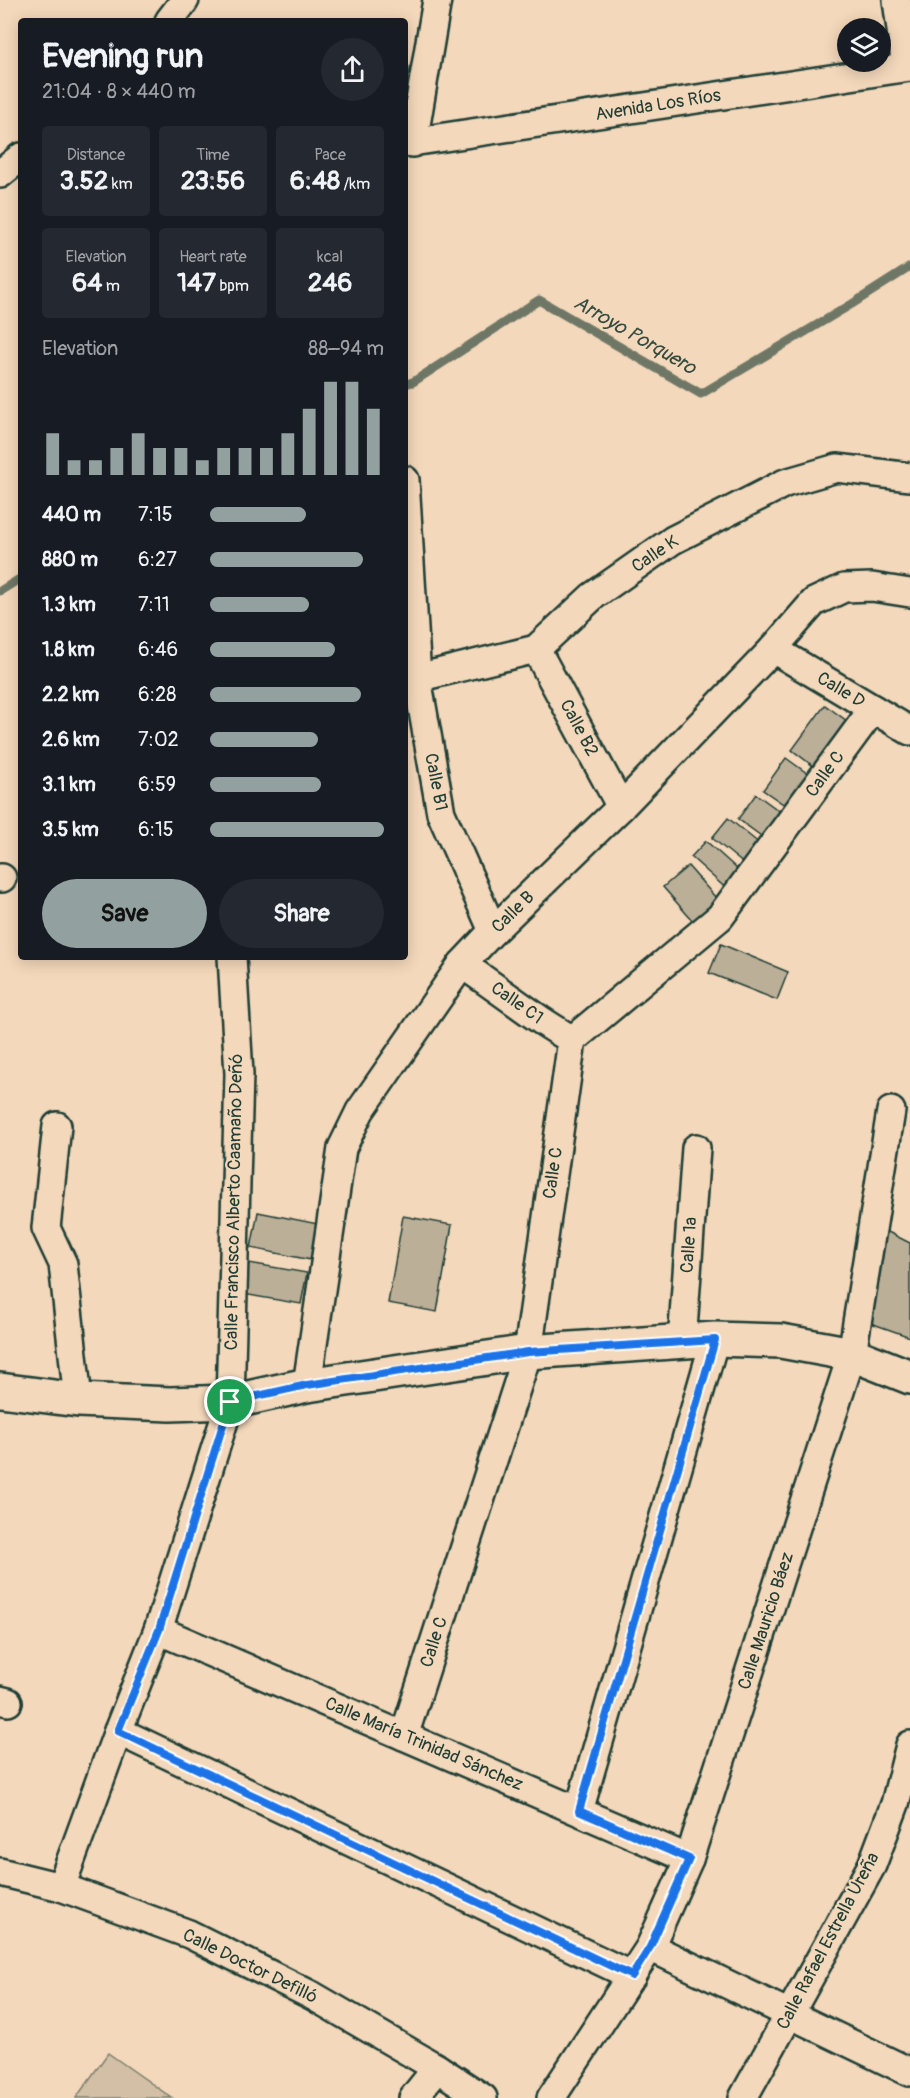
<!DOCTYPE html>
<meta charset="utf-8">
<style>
:root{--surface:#171b24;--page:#242831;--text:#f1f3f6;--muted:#9ea1a6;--accent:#92a19f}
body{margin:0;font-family:Pangolin,sans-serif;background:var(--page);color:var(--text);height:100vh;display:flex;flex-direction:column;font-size:22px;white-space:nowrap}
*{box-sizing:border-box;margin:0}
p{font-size:20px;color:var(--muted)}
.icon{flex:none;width:33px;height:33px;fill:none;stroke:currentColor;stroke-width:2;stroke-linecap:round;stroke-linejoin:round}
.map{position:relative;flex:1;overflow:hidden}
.drawer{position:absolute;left:18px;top:18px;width:390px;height:942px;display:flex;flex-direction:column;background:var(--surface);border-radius:6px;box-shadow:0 3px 15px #0003}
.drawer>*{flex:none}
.tools{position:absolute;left:837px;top:18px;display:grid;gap:12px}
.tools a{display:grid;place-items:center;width:54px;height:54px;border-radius:50%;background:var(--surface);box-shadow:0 3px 15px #0003;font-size:30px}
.pin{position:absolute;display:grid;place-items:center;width:51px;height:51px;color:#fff;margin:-26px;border:3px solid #fff;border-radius:50%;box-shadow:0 2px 6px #0007}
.round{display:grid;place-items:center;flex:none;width:63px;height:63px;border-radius:32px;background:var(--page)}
.summary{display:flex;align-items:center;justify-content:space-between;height:102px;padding:0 24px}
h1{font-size:33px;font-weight:700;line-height:45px}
.stats{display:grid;grid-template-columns:repeat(3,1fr);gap:9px;height:102px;padding:6px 24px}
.stats div{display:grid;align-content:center;border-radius:6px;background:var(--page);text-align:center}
.stats b{font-size:26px;font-weight:700}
.stats small{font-size:16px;font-weight:400}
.stats p{font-size:16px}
.chart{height:168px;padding:12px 24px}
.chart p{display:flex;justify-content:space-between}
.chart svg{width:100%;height:108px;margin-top:6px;stroke:var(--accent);stroke-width:6}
.primary-button{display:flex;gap:12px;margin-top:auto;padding:12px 24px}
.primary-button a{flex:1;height:69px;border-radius:36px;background:var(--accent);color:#111;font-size:24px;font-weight:700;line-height:69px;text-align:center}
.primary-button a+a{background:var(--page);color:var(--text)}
ul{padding:0 24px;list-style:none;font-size:20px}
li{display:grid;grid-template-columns:96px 72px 1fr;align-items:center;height:45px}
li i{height:15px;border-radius:8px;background:var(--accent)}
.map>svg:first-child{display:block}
.green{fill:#d2bfa5;stroke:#787e6c;stroke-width:1.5}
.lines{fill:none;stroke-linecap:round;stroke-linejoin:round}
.stream{stroke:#6e7766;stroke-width:9}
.building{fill:#bbaf98;stroke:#1f3d34;stroke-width:1.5}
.street-casing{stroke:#1f3d34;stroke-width:32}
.secondary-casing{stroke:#1f3d34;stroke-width:38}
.street{stroke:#f4d8bb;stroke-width:27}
.secondary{stroke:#f4d8bb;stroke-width:33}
.route-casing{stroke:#fff;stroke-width:12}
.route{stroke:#1a73e8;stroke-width:8}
.labels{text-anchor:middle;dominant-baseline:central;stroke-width:4.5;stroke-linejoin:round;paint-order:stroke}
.street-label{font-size:18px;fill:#1f3d34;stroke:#f4d8bb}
.water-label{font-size:20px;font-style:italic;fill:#334b40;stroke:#f4d8bb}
</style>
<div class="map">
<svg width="910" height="2098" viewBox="0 0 910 2098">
<rect width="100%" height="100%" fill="#f4d8bb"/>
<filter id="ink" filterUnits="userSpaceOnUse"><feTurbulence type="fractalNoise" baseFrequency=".0167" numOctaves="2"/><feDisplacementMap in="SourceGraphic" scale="12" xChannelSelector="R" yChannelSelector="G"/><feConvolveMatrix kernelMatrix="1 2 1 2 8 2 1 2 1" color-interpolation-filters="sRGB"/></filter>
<g filter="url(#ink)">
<path class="green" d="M108 2053 172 2098H76Z"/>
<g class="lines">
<g class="stream">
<path d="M405 384 413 382 539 300 701 394 852 304 910 267"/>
<path d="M0 591 21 578"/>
</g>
</g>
<g class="building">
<path d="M825 705 854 726 821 772 792 750Z"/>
<path d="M786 758 815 779 792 810 763 790Z"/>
<path d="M756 794 786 816 768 841 738 819Z"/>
<path d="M728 818 766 849 750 869 712 838Z"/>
<path d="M706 841 746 877 731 893 691 857Z"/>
<path d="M688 866 723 906 699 928 663 887Z"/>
<path d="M721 944 788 972 777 1000 709 973Z"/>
<path d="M258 1212 318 1224 311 1260 251 1248Z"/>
<path d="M403 1216 452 1225 437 1312 388 1303Z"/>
<path d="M880 1228 910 1243V1337L862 1320Z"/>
<path d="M249 1263 307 1273 301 1304 243 1294Z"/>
</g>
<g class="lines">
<g class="street-casing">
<g id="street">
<path d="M897 0 906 67"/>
<path d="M169 21 185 0"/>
<path d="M405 143 910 67"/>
<path d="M413 143 437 0"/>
<path d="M0 174 21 157"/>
<path d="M405 480 417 678 441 813 493 931"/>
<path d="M536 649 621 807"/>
<path d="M773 649 910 731"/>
<path d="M417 678 536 649 593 596 673 540 785 483 837 468 910 477"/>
<path d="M0 878H2"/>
<path d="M462 964 542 1021 572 1040"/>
<path d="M57 1126 46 1228 63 1264 78 1400"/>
<path d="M682 1343 696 1148"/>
<path d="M307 1385 342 1148 360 1111 462 964 493 931 621 807 773 649 814 602 844 588 872 587 910 593"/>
<path d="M158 1630 689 1859"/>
<path d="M0 1700 8 1702"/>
<path d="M118 1731 632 1976"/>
<path d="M404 1736 528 1352 572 1040 720 917 873 709"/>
<path d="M579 1811 715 1339"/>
<path d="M0 1872 61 1887 189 1934 313 1996 437 2068 483 2098"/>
<path d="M61 1887 118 1731 158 1630 230 1402 239 1074 232 957"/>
<path d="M650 1947 910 2072"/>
<path d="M413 2098 437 2068"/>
<path d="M551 2098 650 1947 689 1859 852 1354 891 1111"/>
<path d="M743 2098 872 1865 895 1804 910 1745"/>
</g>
</g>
<g class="secondary-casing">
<path id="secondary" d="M0 1390 78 1400 170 1404 230 1402 307 1385 528 1352 715 1339 781 1341 852 1354 910 1377"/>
</g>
<use href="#street" class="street"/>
<use href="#secondary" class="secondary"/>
</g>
</g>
<g class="lines" filter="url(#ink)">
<g class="route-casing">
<path id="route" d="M715 1340 579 1811 689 1859 650 1947 632 1976 118 1731 159 1630 230 1402 307 1385 528 1352Z"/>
</g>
<use href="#route" class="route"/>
</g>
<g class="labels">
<g class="street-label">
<text transform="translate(658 105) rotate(-9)">Avenida Los Ríos</text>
<text transform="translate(655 554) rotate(-34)">Calle K</text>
<text transform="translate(841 690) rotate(31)">Calle D</text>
<text transform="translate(579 728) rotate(62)">Calle B2</text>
<text transform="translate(825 774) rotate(-54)">Calle C</text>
<text transform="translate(436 782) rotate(79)">Calle B1</text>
<text transform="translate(513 912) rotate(-44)">Calle B</text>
<text transform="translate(517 1003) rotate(35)">Calle C1</text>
<text transform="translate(553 1173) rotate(-82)">Calle C</text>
<text transform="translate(234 1202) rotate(-89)">Calle Francisco Alberto Caamaño Deñó</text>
<text transform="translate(689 1245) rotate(-86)">Calle 1a</text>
<text transform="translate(766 1621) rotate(-72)">Calle Mauricio Báez</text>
<text transform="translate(434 1642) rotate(-72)">Calle C</text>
<text transform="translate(424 1744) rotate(23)">Calle María Trinidad Sánchez</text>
<text transform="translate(828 1941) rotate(-62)">Calle Rafael Estrella Ureña</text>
<text transform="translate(250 1966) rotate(26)">Calle Doctor Defilló</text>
</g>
<g class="water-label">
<text transform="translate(635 335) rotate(30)">Arroyo Porquero</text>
</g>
</g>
</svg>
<div class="tools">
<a><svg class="icon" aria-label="layers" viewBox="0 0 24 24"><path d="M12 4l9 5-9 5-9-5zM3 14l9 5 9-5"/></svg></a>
</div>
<div class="pin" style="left:230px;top:1402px;background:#1e9e55"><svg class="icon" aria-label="arrive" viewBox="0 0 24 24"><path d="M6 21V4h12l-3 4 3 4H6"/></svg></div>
<section class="drawer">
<div class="summary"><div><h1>Evening run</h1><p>21:04 · 8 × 440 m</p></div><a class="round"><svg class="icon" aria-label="share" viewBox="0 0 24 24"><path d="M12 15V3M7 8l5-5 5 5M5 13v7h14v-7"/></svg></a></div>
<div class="stats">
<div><p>Distance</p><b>3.52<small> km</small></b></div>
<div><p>Time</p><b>23:56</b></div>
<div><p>Pace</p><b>6:48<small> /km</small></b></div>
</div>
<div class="stats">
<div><p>Elevation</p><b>64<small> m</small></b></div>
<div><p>Heart rate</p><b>147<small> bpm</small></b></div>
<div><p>kcal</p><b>246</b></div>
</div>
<div class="chart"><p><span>Elevation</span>88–94 m</p>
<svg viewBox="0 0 160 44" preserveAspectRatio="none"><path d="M5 44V27M15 44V38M25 44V38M35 44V33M45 44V27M55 44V33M65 44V33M75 44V38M85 44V33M95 44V33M105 44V33M115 44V27M125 44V17M135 44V6M145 44V6M155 44V17"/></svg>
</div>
<ul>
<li><b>440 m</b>7:15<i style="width:55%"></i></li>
<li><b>880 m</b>6:27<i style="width:88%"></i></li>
<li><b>1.3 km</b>7:11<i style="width:57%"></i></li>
<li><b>1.8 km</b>6:46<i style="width:72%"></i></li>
<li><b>2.2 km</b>6:28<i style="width:87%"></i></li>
<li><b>2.6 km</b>7:02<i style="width:62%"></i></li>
<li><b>3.1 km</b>6:59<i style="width:64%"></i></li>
<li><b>3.5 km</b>6:15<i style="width:100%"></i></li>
</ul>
<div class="primary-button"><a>Save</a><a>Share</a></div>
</section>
</div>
